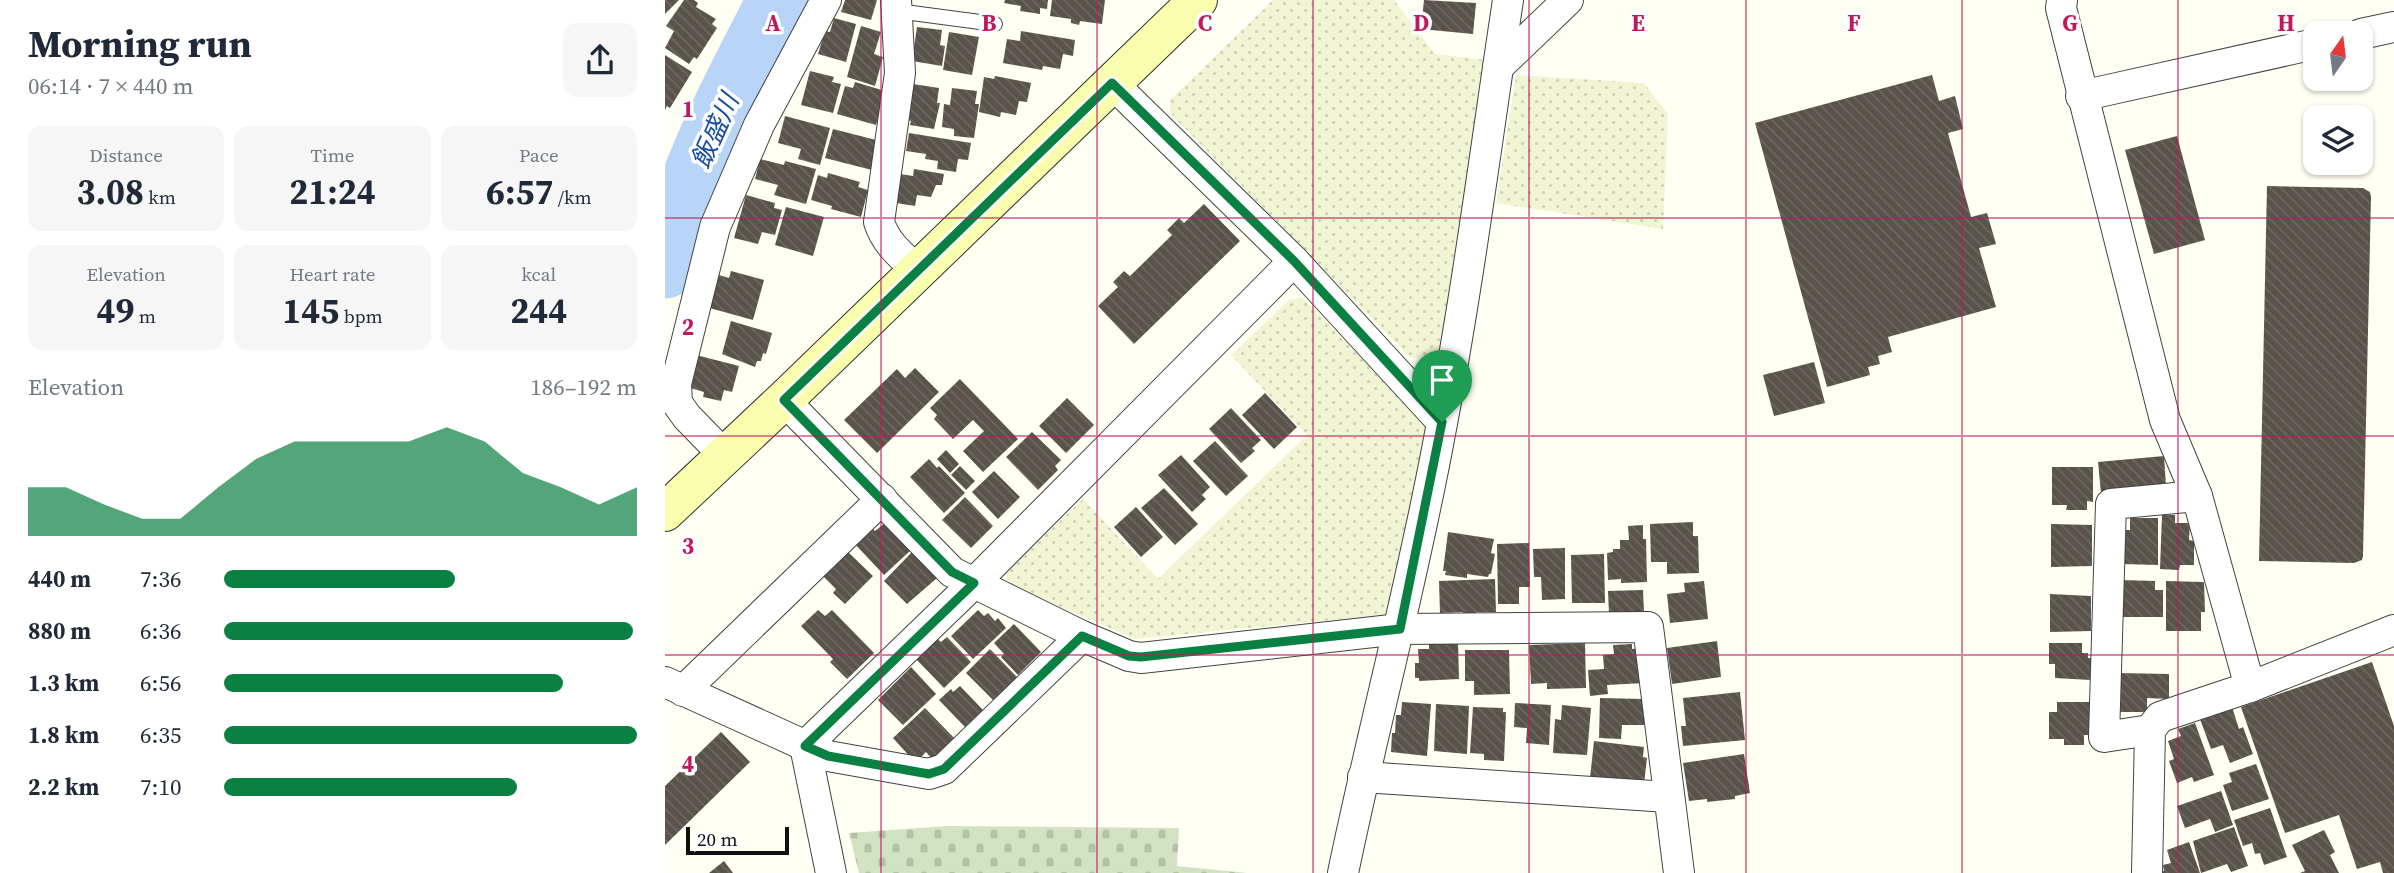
<!DOCTYPE html>
<meta charset="utf-8">
<style>
:root{--surface:#fff;--page:#f6f6f7;--text:#1f2937;--muted:#747a83;--accent:#0b8043}
body{margin:0;font-family:"Source Serif 4","Noto Sans JP",serif;background:var(--page);color:var(--text);height:100vh;display:flex;flex-direction:column;font-size:26px;white-space:nowrap}
*{box-sizing:border-box;margin:0}
p{font-size:23px;color:var(--muted)}
.icon{flex:none;width:38px;height:38px;fill:none;stroke:currentColor;stroke-width:2;stroke-linecap:round;stroke-linejoin:round}
.map{position:relative;flex:1;overflow:hidden}
.sheet{display:flex;flex-direction:column;background:var(--surface);width:665px}
.sheet>*{flex:none}
.needle{width:46px;rotate:14deg}
.tools{position:absolute;left:1638px;top:21px;display:grid;gap:14px}
.tools a{display:grid;place-items:center;width:70px;height:70px;border-radius:14px;background:var(--surface);box-shadow:0 2px 5px #0004;font-size:35px}
.scale{position:absolute;left:21px;bottom:18px;width:103px;box-sizing:border-box;padding-left:7px;border:4px solid #101010;border-top:0;font-size:19px;line-height:24px;white-space:nowrap;color:#101010;-webkit-text-stroke:5px #fff;paint-order:stroke}
.pin{position:absolute;display:grid;place-items:center;width:60px;height:60px;color:#fff;margin:-72px -30px;border-radius:50% 50% 50% 0;rotate:-45deg;box-shadow:0 0 7px #0007}
.pin .icon{rotate:45deg}
.round{display:grid;place-items:center;flex:none;width:74px;height:74px;border-radius:14px;background:var(--page)}
.summary{display:flex;align-items:center;justify-content:space-between;height:119px;padding:0 28px}
h1{font-size:38px;font-weight:700;line-height:52px}
.metrics{display:grid;grid-template-columns:repeat(3,1fr);gap:10px;height:119px;padding:7px 28px}
.metrics div{display:grid;align-content:center;border-radius:14px;background:var(--page);text-align:center}
.metrics b{font-size:35px;font-weight:700}
.metrics small{font-size:19px;font-weight:400}
.metrics p{font-size:19px}
.chart{height:196px;padding:14px 28px}
.chart p{display:flex;justify-content:space-between}
.chart svg{width:100%;height:126px;margin-top:7px;fill:var(--accent);opacity:.7}
ul{padding:0 28px;list-style:none;font-size:23px}
li{display:grid;grid-template-columns:112px 84px 1fr;align-items:center;height:52px}
li i{height:18px;border-radius:9px;background:var(--accent)}
main{display:flex;flex:1;min-height:0}
.map>svg:first-child{display:block}
.farmland{fill:url(#farmland-dots)}
.cemetery{fill:url(#cemetery-stones)}
.lines{fill:none;stroke-linecap:round;stroke-linejoin:round}
.river{stroke:#b8d4f6;stroke-width:63}
.building{fill:url(#building-back-hatch)}
.lane-casing{stroke:#434343;stroke-width:16}
.street-casing{stroke:#434343;stroke-width:32}
.secondary-casing{stroke:#323232;stroke-width:40}
.lane{stroke:#fff;stroke-width:14}
.street{stroke:#fff;stroke-width:30}
.secondary{stroke:#f9feaf;stroke-width:38}
.route-casing{stroke:#fff;stroke-width:14}
.route{stroke:#0b8043;stroke-width:9}
.grid{fill:none;stroke:#c2185b;stroke-width:2;stroke-opacity:0.55}
.labels{text-anchor:middle;dominant-baseline:central;stroke-width:7;stroke-linejoin:round;paint-order:stroke}
.water-label{font-size:26px;font-style:italic;fill:#194ea2;stroke:#fff}
.grid-label{font-size:23px;text-anchor:middle;font-weight:bold;fill:#c2185b;stroke:#fff;stroke-width:7;stroke-linejoin:round;paint-order:stroke}
</style>
<main>
<section class="sheet">
<div class="summary"><div><h1>Morning run</h1><p>06:14 · 7 × 440 m</p></div><a class="round"><svg class="icon" aria-label="share" viewBox="0 0 24 24"><path d="M12 15V3M7 8l5-5 5 5M5 13v7h14v-7"/></svg></a></div>
<div class="metrics">
<div><p>Distance</p><b>3.08<small> km</small></b></div>
<div><p>Time</p><b>21:24</b></div>
<div><p>Pace</p><b>6:57<small> /km</small></b></div>
</div>
<div class="metrics">
<div><p>Elevation</p><b>49<small> m</small></b></div>
<div><p>Heart rate</p><b>145<small> bpm</small></b></div>
<div><p>kcal</p><b>244</b></div>
</div>
<div class="chart"><p><span>Elevation</span>186–192 m</p>
<svg viewBox="0 0 160 44" preserveAspectRatio="none"><path d="M0 44V27L10 27L20 33L30 38L40 38L50 27L60 17L70 11L80 11L90 11L100 11L110 6L120 11L130 22L140 27L150 33L160 27V44z"/></svg>
</div>
<ul>
<li><b>440 m</b>7:36<i style="width:56%"></i></li>
<li><b>880 m</b>6:36<i style="width:99%"></i></li>
<li><b>1.3 km</b>6:56<i style="width:82%"></i></li>
<li><b>1.8 km</b>6:35<i style="width:100%"></i></li>
<li><b>2.2 km</b>7:10<i style="width:71%"></i></li>
</ul>
</section>
<div class="map">
<svg width="1729" height="873" viewBox="0 0 1729 873">
<defs>
<pattern id="farmland-dots" width="8" height="8" patternUnits="userSpaceOnUse" patternTransform="scale(1.75)"><rect width="8" height="8" fill="#f2f5d3"/><path d="M2 2h.1M6 6h.1" fill="none" stroke="#ced1b4" stroke-width="1.8" stroke-linecap="round"/></pattern>
<pattern id="cemetery-stones" width="16" height="16" patternUnits="userSpaceOnUse" patternTransform="scale(1.75)"><rect width="16" height="16" fill="#d2e2c3"/><path d="M2 7V4a2 2 0 0 1 4 0v3zM10 15v-3a2 2 0 0 1 4 0v3z" fill="#b3c1a6"/></pattern>
<pattern id="building-back-hatch" width="6" height="6" patternUnits="userSpaceOnUse" patternTransform="scale(1.75)"><rect width="6" height="6" fill="#59534c"/><path d="M-1 5l2 2M0 0l6 6M5-1l2 2" fill="none" stroke="#6c6761"/></pattern>
</defs>
<rect width="100%" height="100%" fill="#fffff3"/>
<g class="farmland">
<path d="M608 0H729L770 54 822 60 774 361 745 357 505 113V100Z"/>
<path d="M851 75 979 83 1003 114 998 229 831 203Z"/>
<path d="M638 298 756 417 763 431 728 605 720 615 470 639 344 585 341 572 418 499 493 579 642 435 566 355 625 299Z"/>
</g>
<path class="cemetery" d="M282 826 514 828 512 866 583 873H194L184 833Z"/>
<g class="lines">
<path class="river" d="M0 267C23 172 69 86 114 0"/>
</g>
<g class="building">
<path d="M0 0H14L0 14Z"/>
<path d="M19 0H29L33 3 31 7 51 19 47 24 52 28 32 59 29 57 24 64 0 48 9 31 1 26Z"/>
<path d="M180 0H212L206 20 176 12Z"/>
<path d="M340 0H383L382 9 375 8V14L355 11 356 6 339 3Z"/>
<path d="M387 0H440L437 24 415 21 414 25 406 23V19L385 16Z"/>
<path d="M759 0 811 3 808 34 756 29Z"/>
<path d="M169 18 191 24 181 62 153 54 160 31 165 32Z"/>
<path d="M196 26 216 32 209 54 218 57 210 86 182 77Z"/>
<path d="M252 27 277 30 275 45 280 46 277 66 247 61Z"/>
<path d="M356 31 410 40 408 56 398 54 395 69 378 66 377 70 338 63 342 39 355 41Z"/>
<path d="M284 32 314 37 307 75 278 70Z"/>
<path d="M0 55 27 72 5 108 2 106 0 110Z"/>
<path d="M145 71 169 77 167 82 176 84 168 113 136 105Z"/>
<path d="M1267 75 1274 101 1290 96 1298 129 1283 133 1306 217 1322 213 1331 244 1314 248 1331 307 1223 337 1227 352 1213 356 1215 364 1203 367 1205 375 1162 387 1090 123Z"/>
<path d="M330 76 366 83 362 102 354 101 351 115 336 112 335 117 314 112 319 77 329 79Z"/>
<path d="M190 82 220 91 211 125 172 114 180 86 188 88Z"/>
<path d="M248 84 274 88 272 103H275L269 129 245 125 246 121 243 120Z"/>
<path d="M287 88 312 91 310 104H314L309 138 289 136V129L277 127 279 104 285 105Z"/>
<path d="M120 116 165 128 155 165 133 159 136 149 113 143Z"/>
<path d="M168 129 215 141 207 170 160 158Z"/>
<path d="M244 133 306 143 303 160 293 159 291 172 272 169 273 161 260 159 261 154 241 151Z"/>
<path d="M1512 136 1540 240 1489 254 1460 150Z"/>
<path d="M95 159 119 165 120 161 151 169 141 204 109 195 113 185 90 179Z"/>
<path d="M249 169 279 174 277 185H271L266 197 252 195 250 206 231 203 235 174 248 176Z"/>
<path d="M163 173 195 182 193 187 203 190 196 217 166 209 167 206 146 200 153 175 162 178Z"/>
<path d="M1602 186 1698 188 1705 192 1706 197 1698 556 1697 560 1689 563 1594 561Z"/>
<path d="M81 195 110 203 109 208 117 210 110 235 97 232 93 244 69 238Z"/>
<path d="M539 204 575 241 469 344 433 306 453 287 448 282 459 271 465 276 507 235 502 230 514 218 519 223Z"/>
<path d="M121 207 159 217 148 256 110 245Z"/>
<path d="M66 271 99 280 88 320 41 307 51 274 64 278Z"/>
<path d="M66 321 107 333 101 354 98 353 96 361H92L90 367 57 354Z"/>
<path d="M31 355 74 366 67 392 59 390 56 401 38 397 39 392 22 387Z"/>
<path d="M1149 362 1160 403 1109 416 1098 375Z"/>
<path d="M250 368 274 392 212 453 179 420 232 369 240 378Z"/>
<path d="M295 379 353 439 318 472 298 451 319 431 308 420 288 439 269 419 272 415 265 408Z"/>
<path d="M600 393 632 427 609 449 577 415Z"/>
<path d="M402 398 429 425 401 453 374 426Z"/>
<path d="M566 408 596 440 587 448 590 451 576 463 544 429Z"/>
<path d="M367 432 396 460 390 466 393 470 373 490 341 457Z"/>
<path d="M550 441 583 476 561 496 528 461Z"/>
<path d="M281 450 294 464 285 473 272 459Z"/>
<path d="M516 455 545 487 537 495 541 499 527 512 493 475Z"/>
<path d="M1499 456 1501 486 1436 493 1433 462Z"/>
<path d="M264 459 272 468 274 466 300 493 279 513 245 477Z"/>
<path d="M295 466 310 481 301 490 286 475Z"/>
<path d="M1387 467H1428V502L1422 501V510H1401L1402 505H1387Z"/>
<path d="M329 471 355 497 333 519 307 492Z"/>
<path d="M499 488 533 524 510 545 476 508Z"/>
<path d="M300 497 328 526 306 548 277 520Z"/>
<path d="M471 507 498 537 476 557 449 527Z"/>
<path d="M1497 515H1510V523H1525L1524 540 1529 541V565H1515L1514 570 1495 569Z"/>
<path d="M1465 518H1493V565L1456 564V530H1465Z"/>
<path d="M1028 522V536H1033L1034 573 1002 574V562H986L985 524Z"/>
<path d="M220 523 246 550 219 575 188 542 205 526 210 531Z"/>
<path d="M1386 524 1427 525V566L1386 567Z"/>
<path d="M978 525V539H981L982 582 956 583V579L943 580 942 553 948 552V549H955V540H964L963 526Z"/>
<path d="M783 532 829 539 826 553 830 554 826 574H824L823 577 802 574V578L780 575 781 571H778Z"/>
<path d="M864 543 865 587H854V604H833L832 544Z"/>
<path d="M900 548V599L877 600 876 577H869L868 549Z"/>
<path d="M182 551 208 576 180 604 168 593 171 589 157 575Z"/>
<path d="M247 552 272 578 242 604 219 581Z"/>
<path d="M939 554 940 603H907L906 555Z"/>
<path d="M830 579 831 612H811V617H798V612L775 613 774 581Z"/>
<path d="M1455 580 1490 581V590H1498V617H1452Z"/>
<path d="M1039 581 1043 619 1005 623 1002 594 1020 592 1019 583Z"/>
<path d="M1501 581 1539 582 1540 612H1536V631H1501Z"/>
<path d="M978 590 979 613 944 614 943 591Z"/>
<path d="M1385 594 1426 596V631L1385 632Z"/>
<path d="M153 610 160 616 167 610 209 653 182 679 165 662 168 659 136 626Z"/>
<path d="M313 610 319 616 323 613 330 621 333 618 341 628 308 659 286 636Z"/>
<path d="M349 624 376 652 353 675 336 657 339 654 329 643Z"/>
<path d="M282 637 306 662 279 688 251 659 273 639 276 642Z"/>
<path d="M1052 641 1056 677 1007 684 1002 648Z"/>
<path d="M793 642 794 679 754 681V678H750V663H754L753 649H764V643Z"/>
<path d="M920 643 921 688 882 689V683L866 684 864 645Z"/>
<path d="M1384 643H1417V653H1423V658H1426V680L1390 678V664H1384Z"/>
<path d="M967 644V649L977 648 979 683 942 685 943 694 925 696 923 670 939 669 938 655 949 654 948 645Z"/>
<path d="M325 649 352 677 328 700 301 673Z"/>
<path d="M800 650H844L845 694 809 695V681H800Z"/>
<path d="M1707 662 1729 726V873H1718L1715 862 1692 869 1674 815 1620 833 1576 707Z"/>
<path d="M246 667 271 694 238 725 213 700Z"/>
<path d="M1452 673 1504 674V699L1482 698V712H1452Z"/>
<path d="M295 686 318 710 300 727 274 700 286 689 288 692Z"/>
<path d="M1075 692 1080 740 1018 746 1016 726H1021L1018 698Z"/>
<path d="M935 698 979 699V725H957L956 739 934 738Z"/>
<path d="M737 702 766 704 762 756 726 752 727 733H730L731 715H736Z"/>
<path d="M1392 702H1424V735H1419V745H1399V739H1384V712H1392Z"/>
<path d="M850 703 886 705 884 745 861 743 862 728 849 727Z"/>
<path d="M771 704 804 706 802 754 769 751Z"/>
<path d="M897 705 926 708 922 755 888 753 890 719 896 720Z"/>
<path d="M808 707 838 708V712H841L839 761 819 760V754L805 753Z"/>
<path d="M1567 707 1574 729 1578 727 1588 754 1565 763 1558 745 1546 749 1535 719Z"/>
<path d="M260 708 290 739 268 760 261 752 253 760H248L228 738Z"/>
<path d="M1530 723 1549 775 1529 782 1527 777 1512 783 1504 761 1509 759 1503 741 1516 736 1513 729Z"/>
<path d="M56 732 85 762 0 845V786Z"/>
<path d="M929 741 979 747 978 757 982 758 979 784 925 778Z"/>
<path d="M1079 754 1085 793 1070 796V799L1042 802V799L1024 801 1018 763Z"/>
<path d="M1591 764 1604 799 1567 811 1558 785 1567 782 1564 773Z"/>
<path d="M1556 791 1568 825 1550 832 1545 819 1520 828 1512 806Z"/>
<path d="M1605 808 1622 857 1599 865 1595 853 1590 854 1587 843 1578 846 1569 820Z"/>
<path d="M1569 827 1583 866 1566 872 1562 864 1536 873 1528 841Z"/>
<path d="M1659 830 1670 852 1665 855 1674 873H1635L1640 871 1627 845Z"/>
<path d="M1524 842 1535 873H1494L1499 871 1498 865 1506 863 1502 850Z"/>
<path d="M59 861 68 873H44Z"/>
</g>
<g class="lines">
<g class="lane-casing">
<path id="lane" d="M232 11 330 24"/>
</g>
<g class="street-casing">
<g id="street">
<path d="M231 0 235 73 214 222C221 244 237 256 253 271"/>
<path d="M1397 0 1396 8 1500 420 1532 496 1585 687"/>
<path d="M1696 34 1729 27"/>
<path d="M833 67 903 0"/>
<path d="M1416 96 1650 44"/>
<path d="M629 261 777 422"/>
<path d="M119 400 287 572 417 636 464 656 476 658 735 629 983 627 1014 873"/>
<path d="M60 456 22 417 12 403 11 384 50 227 94 125 161 0"/>
<path d="M0 682 163 756 264 774 279 769 417 636"/>
<path d="M18 691 217 499"/>
<path d="M1485 730 1439 737 1446 504 1532 496"/>
<path d="M698 777 1003 797"/>
<path d="M166 873 140 746 309 583 629 261 447 83"/>
<path d="M678 873C708 728 747 585 774 439 802 294 821 146 843 0"/>
<path d="M1482 873 1485 730 1495 717 1585 687 1729 630"/>
</g>
</g>
<g class="secondary-casing">
<path id="secondary" d="M0 512 119 400 533 0"/>
</g>
<use href="#lane" class="lane"/>
<use href="#street" class="street"/>
<use href="#secondary" class="secondary"/>
</g>
<g class="lines">
<g class="route-casing">
<path id="route" d="M447 83 629 261 777 422 735 629 476 657 464 656 417 636 279 769 264 774 163 756 140 746 309 583 287 572 119 400Z"/>
</g>
<use href="#route" class="route"/>
</g>
<path class="grid" d="M216 0V873M432 0V873M648 0V873M864 0V873M1081 0V873M1297 0V873M1513 0V873M0 218H1729M0 436H1729M0 655H1729"/>
<g class="labels">
<g class="water-label">
<text transform="translate(50 131) rotate(-66)">飯盛川</text>
</g>
</g>
<g class="grid-label">
<text x="108" y="31">A</text>
<text x="324" y="31">B</text>
<text x="540" y="31">C</text>
<text x="756" y="31">D</text>
<text x="973" y="31">E</text>
<text x="1189" y="31">F</text>
<text x="1405" y="31">G</text>
<text x="1621" y="31">H</text>
<text x="23" y="117">1</text>
<text x="23" y="335">2</text>
<text x="23" y="554">3</text>
<text x="23" y="772">4</text>
</g>
</svg>
<div class="tools">
<a><svg class="needle" viewBox="-14 -14 28 28"><path d="M0-13l5 13h-10z" fill="#e53935"/><path d="M0 13l5-13h-10z" fill="#747a83"/></svg></a>
<a><svg class="icon" aria-label="layers" viewBox="0 0 24 24"><path d="M12 4l9 5-9 5-9-5zM3 14l9 5 9-5"/></svg></a>
</div>
<div class="scale">20 m</div>
<div class="pin" style="left:777px;top:422px;background:#1e9e55"><svg class="icon" aria-label="arrive" viewBox="0 0 24 24"><path d="M6 21V4h12l-3 4 3 4H6"/></svg></div>
</div>
</main>
